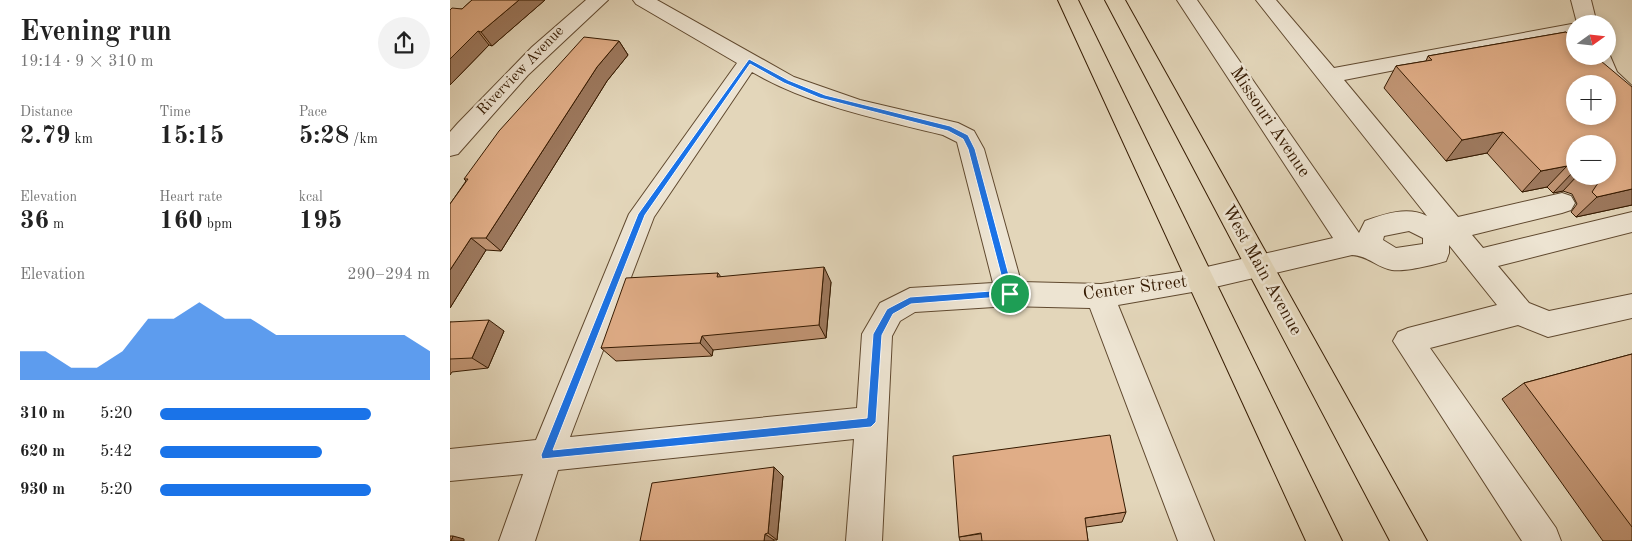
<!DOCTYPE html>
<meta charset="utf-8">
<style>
:root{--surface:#fff;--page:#f2f2f2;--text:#222;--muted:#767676;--accent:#1a73e8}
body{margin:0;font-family:"Old Standard TT",serif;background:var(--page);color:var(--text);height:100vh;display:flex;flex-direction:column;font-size:19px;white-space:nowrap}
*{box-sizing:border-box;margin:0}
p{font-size:16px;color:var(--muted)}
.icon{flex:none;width:28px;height:28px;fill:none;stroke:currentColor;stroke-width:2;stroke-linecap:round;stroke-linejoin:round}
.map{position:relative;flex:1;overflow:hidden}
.details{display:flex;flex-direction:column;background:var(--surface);width:450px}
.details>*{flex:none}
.needle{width:32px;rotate:75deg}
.controls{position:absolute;left:1116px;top:15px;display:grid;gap:10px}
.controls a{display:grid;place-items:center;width:50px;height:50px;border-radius:50%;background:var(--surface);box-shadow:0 2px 8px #0003;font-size:25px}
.pin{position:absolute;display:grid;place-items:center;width:42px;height:42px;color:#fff;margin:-21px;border:2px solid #fff;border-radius:50%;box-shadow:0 1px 5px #0007}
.round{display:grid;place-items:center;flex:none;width:52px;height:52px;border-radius:26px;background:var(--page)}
.summary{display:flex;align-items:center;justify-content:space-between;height:85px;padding:0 20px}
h1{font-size:28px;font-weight:800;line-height:38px}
.stats{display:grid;grid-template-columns:repeat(3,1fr);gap:8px;height:85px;padding:5px 20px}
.stats div{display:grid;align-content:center}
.stats b{font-size:25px;font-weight:800}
.stats small{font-size:14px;font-weight:400}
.stats p{font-size:14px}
.chart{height:140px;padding:10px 20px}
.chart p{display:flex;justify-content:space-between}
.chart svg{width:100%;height:90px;margin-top:5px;fill:var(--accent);opacity:.7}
ul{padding:0 20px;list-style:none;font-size:16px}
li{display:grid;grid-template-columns:80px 60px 1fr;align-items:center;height:38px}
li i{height:12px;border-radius:6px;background:var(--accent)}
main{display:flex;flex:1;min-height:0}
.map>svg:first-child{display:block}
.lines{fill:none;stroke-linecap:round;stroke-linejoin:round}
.minor-casing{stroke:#60492f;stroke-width:2}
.major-casing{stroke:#351a01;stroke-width:2}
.minor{fill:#ede4d2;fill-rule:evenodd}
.major{fill:#e3d6ba;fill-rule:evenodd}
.wall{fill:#c19574;stroke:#351a01;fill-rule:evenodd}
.shaded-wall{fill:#9d795e;stroke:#351a01}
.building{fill:#e0ad87;stroke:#351a01;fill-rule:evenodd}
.route{fill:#1a73e8;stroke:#fff;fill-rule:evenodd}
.labels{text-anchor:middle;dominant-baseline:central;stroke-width:5;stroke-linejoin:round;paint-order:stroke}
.far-street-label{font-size:15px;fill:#351a01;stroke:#ede4d2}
.street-label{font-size:18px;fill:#351a01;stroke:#ede4d2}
</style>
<main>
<section class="details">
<div class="summary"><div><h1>Evening run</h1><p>19:14 · 9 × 310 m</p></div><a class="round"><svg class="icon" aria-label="share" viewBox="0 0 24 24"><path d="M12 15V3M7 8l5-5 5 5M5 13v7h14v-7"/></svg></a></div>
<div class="stats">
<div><p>Distance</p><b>2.79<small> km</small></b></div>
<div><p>Time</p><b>15:15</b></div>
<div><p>Pace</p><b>5:28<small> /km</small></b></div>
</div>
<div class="stats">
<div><p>Elevation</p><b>36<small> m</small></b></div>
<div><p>Heart rate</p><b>160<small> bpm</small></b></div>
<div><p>kcal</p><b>195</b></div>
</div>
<div class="chart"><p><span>Elevation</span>290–294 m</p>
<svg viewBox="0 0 160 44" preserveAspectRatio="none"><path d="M0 44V30L10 30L20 38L30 38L40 30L50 14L60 14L70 6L80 14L90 14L100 22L110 22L120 22L130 22L140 22L150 22L160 30V44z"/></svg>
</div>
<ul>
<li><b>310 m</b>5:20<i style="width:78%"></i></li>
<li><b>620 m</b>5:42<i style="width:60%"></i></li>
<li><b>930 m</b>5:20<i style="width:78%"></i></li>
</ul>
</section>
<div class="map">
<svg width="1182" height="541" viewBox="0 0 1182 541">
<rect width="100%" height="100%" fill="#e3d6ba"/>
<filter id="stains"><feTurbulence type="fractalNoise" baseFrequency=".004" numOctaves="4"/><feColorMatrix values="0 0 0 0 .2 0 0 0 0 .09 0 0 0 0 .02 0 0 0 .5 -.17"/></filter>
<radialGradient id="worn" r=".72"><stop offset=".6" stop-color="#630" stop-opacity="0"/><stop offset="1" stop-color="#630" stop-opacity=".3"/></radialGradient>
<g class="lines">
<g class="minor-casing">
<g id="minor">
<path d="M136 0H158L78 75 8 154 0 156V132L8 123 82 47Z"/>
<path d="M183 0H207L344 77 410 100 508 123 524 131 534 149 571 282 651 284 748 269 883 238 727 0H747L909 233 915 221C934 214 958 206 977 216L806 0H826L884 68 1127 23 1121 0H1141L1147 24H1125V35L894 80 1008 217 1112 193 1121 196 1125 203 1121 210 1112 213 1022 235 1033 248 1182 212V232L1048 266 1079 303 1099 311 1182 294V318L1098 337 1068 325 980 348 1106 528 1111 541H1072L943 341 948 332 958 328 1047 305 999 245V253L996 261C983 265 954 272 942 270 926 267 919 256 902 255L748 291 668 305 764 541H728L640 308 560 306 465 312 450 321 442 336 432 541H396L404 439 108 470 85 541H49L73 474 0 481V449L86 440 179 214 287 63 186 4ZM302 72C361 106 428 119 493 135L507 142 543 283 460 288 430 303 412 334 407 408 120 437 204 217ZM959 231 973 238V244L946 248 933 240 934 236Z"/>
<path d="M1158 51 1167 72 1182 86V106L1174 104 1158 88V84H1153L1146 75 1140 56H1158Z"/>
</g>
</g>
<g class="major-casing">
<g id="major">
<path d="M608 0H628L892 541H856Z"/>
<path d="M655 0H675L977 541H940Z"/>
</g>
</g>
<use href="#minor" class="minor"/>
<use href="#major" class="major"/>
</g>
<g class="wall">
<path d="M22 0H95L42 46 39 45 0 85V10L12 9Z"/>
<path d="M1116 32 1182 205 1126 217 1121 212 1127 204 1122 194 1113 191 1103 193 1097 187 1072 192 1037 153 996 161 934 88 946 66 976 61 978 56ZM1125 144 1158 176H1125Z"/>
<path d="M169 41 178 55 157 81 51 251 36 250 0 308V204L16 181 14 179Z"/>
<path d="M268 273 271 277 381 282 376 338 263 350 262 356 166 361 151 348Z"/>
<path d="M0 322 54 331 38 368 2 372 0 375Z"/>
<path d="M1182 354V541H1153L1052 399 1074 383Z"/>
<path d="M324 467 333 476 327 540 190 541Z"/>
<path d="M676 512 672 522 636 527 638 541H510L509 537Z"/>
</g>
<g class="shaded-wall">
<path d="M69 0H95L42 46 31 32Z"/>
<path d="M28 31 39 45 0 85V59Z"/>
<path d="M169 41 178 55 157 81 51 251 36 238 147 67Z"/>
<path d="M1053 132 1037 153 996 161 1012 140Z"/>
<path d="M1117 166 1097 187 1072 192 1091 171Z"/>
<path d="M1123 172H1125V176H1127L1113 191 1103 193Z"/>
<path d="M1182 189V205L1126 217 1147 197Z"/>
<path d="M21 238 36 250 0 308V270Z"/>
<path d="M374 267 381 282 376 338 369 325Z"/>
<path d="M39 320 54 331 38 368 22 358Z"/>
<path d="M252 336 263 350 262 356 250 343Z"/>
<path d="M324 467 333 476 327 540 318 533Z"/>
<path d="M315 534 324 540V541H314Z"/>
<path d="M3 536 14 539V541H1Z"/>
</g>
<g class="building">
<path d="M22 0H69L31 32 28 31 0 59V10L2 8 12 9Z"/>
<path d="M1116 32 1125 40V56H1145L1182 87V189L1147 197 1142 192 1148 183 1144 176H1158V144H1125V172H1123L1117 166 1091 171 1053 132 1012 140 946 66 982 60 978 56ZM1125 84H1158V116H1125Z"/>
<path d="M134 37 169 41 147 67 36 238H21L0 270V204L18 179H14L49 131Z"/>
<path d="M374 267 369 325 252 336 250 343 151 348 176 278 268 273 267 277Z"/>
<path d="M39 320 22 358 0 359V322Z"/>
<path d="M1182 354V527L1074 383Z"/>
<path d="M660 435 676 512 635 518 638 541H532L531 533 509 537 503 456Z"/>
<path d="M324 467 318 533 315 534 314 541H190L202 483Z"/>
<path d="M0 536H3L1 541H0Z"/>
</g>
<path class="route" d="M299 59 338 80 375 95 500 126 518 135 525 149 564 294 563 296 461 304 443 314 432 335 426 422 421 427 92 459 91 455 188 214ZM300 64 334 83 370 98 498 131 513 139 518 149 555 290 460 297 437 309 423 334 417 418 103 450 195 215Z"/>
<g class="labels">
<g class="far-street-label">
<text transform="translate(71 71) rotate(-46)">Riverview Avenue</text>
</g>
<g class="street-label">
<text transform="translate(820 122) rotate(56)">Missouri Avenue</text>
<text transform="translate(812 270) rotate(61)">West Main Avenue</text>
<text transform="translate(685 288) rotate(-7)">Center Street</text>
</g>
</g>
<rect width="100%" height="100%" filter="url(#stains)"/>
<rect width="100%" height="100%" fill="url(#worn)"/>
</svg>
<div class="controls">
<a><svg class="needle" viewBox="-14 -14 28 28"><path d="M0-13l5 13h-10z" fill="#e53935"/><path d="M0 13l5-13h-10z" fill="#767676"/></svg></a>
<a>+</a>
<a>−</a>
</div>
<div class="pin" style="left:560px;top:294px;background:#1e9e55"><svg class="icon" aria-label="arrive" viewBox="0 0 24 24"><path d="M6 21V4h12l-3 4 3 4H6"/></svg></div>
</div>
</main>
